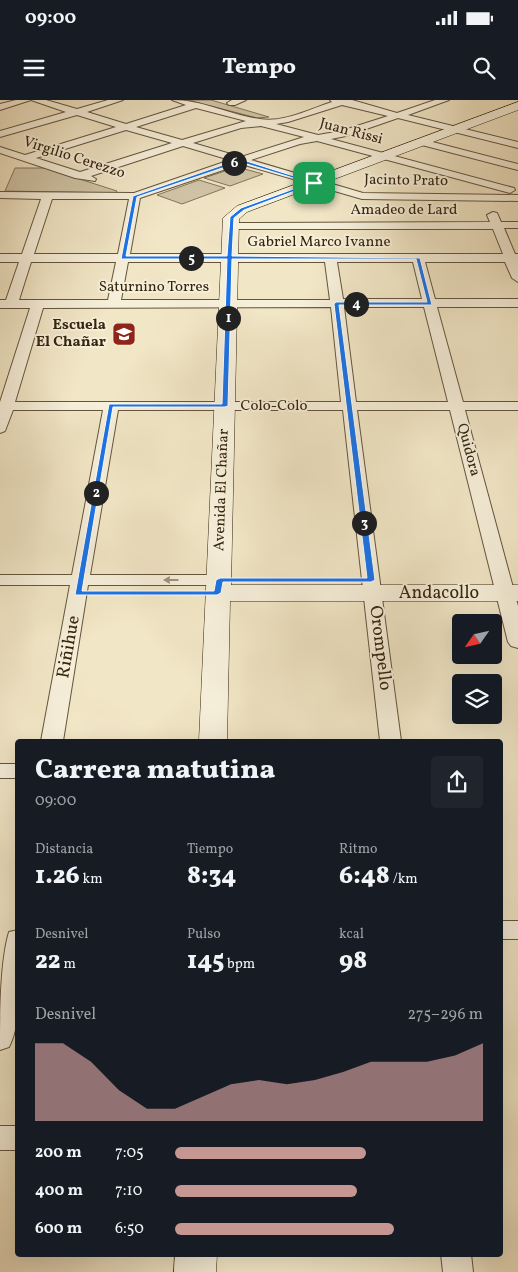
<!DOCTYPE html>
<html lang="es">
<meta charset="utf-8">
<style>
:root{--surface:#171b24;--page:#20242c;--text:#f1f3f6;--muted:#9ea1a6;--accent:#c59692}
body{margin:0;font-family:Vollkorn,serif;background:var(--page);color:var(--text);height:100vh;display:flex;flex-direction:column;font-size:19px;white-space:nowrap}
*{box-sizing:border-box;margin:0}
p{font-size:16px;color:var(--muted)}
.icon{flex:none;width:28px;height:28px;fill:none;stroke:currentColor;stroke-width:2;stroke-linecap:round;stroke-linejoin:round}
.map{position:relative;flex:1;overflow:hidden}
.sheet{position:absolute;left:15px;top:639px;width:488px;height:518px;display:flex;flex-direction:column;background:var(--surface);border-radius:5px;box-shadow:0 5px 20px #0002}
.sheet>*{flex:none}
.needle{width:32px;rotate:236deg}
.buttons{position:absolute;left:452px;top:514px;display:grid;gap:10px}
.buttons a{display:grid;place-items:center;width:50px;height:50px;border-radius:5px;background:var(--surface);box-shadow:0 5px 20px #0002;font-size:25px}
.pin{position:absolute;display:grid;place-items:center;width:42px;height:42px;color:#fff;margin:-21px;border-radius:10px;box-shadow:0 2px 8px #0006}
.km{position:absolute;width:25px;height:25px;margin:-12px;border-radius:50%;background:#222;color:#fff;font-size:14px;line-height:25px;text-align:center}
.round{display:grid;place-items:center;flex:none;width:52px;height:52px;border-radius:5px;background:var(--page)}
.head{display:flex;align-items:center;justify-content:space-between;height:85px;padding:0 20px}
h1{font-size:28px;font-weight:800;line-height:38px}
.stats{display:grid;grid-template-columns:repeat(3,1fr);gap:8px;height:85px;padding:5px 20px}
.stats div{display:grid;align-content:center}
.stats b{font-size:25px;font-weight:800}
.stats small{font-size:14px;font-weight:400}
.stats p{font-size:14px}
.chart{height:140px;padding:10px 20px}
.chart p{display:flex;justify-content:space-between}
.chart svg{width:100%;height:90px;margin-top:5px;fill:var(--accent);opacity:.7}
ul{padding:0 20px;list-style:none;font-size:16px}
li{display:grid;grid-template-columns:80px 60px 1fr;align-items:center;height:38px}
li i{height:12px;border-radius:6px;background:var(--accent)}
.status{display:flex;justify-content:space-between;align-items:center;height:35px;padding:0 25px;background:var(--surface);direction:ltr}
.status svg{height:14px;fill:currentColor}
header{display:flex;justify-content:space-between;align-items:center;height:65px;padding:0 20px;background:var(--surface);font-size:22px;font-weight:800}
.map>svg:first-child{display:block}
.green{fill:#d1c5a7;stroke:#83755a}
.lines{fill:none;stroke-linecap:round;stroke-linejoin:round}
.street-casing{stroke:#64553c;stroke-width:2}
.secondary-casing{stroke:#35250e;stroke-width:1}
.street{fill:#f6efda;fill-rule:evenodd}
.secondary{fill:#f6efda;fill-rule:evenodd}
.oneway{fill:#9f947e}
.route{fill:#1a73e8;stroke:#fff;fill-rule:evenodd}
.labels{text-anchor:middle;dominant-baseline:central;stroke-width:4;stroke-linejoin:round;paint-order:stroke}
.far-street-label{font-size:15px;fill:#35250e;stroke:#f6efda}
.far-poi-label{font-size:15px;font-weight:bold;fill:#35250e;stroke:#f6efda;text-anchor:end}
.street-label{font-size:18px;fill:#35250e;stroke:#f6efda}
</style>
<div class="status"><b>09:00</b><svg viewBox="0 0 49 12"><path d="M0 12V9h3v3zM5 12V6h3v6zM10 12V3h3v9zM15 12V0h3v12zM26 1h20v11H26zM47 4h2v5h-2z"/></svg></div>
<header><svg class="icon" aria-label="menu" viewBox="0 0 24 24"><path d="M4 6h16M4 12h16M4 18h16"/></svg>Tempo<svg class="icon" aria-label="search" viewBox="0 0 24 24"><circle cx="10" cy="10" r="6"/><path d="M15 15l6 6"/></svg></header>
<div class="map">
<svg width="518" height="1172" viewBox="0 0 518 1172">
<rect width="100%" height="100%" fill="#f1e6c6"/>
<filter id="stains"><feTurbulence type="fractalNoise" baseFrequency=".004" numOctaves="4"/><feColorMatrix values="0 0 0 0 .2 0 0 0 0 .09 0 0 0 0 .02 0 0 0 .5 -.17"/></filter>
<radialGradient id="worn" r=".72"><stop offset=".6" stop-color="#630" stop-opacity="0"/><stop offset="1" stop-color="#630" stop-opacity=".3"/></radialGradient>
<g class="green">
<path d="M188 0H211L269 17 257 18Z"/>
<path d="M237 67 263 74 230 86 204 78Z"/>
<path d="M15 68H45L117 91 116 93 5 91Z"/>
<path d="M199 80 225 88 182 104 157 95Z"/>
</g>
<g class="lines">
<g class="street-casing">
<g id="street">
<path d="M16 0H31L0 10V4Z"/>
<path d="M31 0H46L77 9 108 0H123L87 12 126 24 186 5 172 0C203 0 230 15 260 19 283 23 310 9 332 2L330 0H352L397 13 435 0H449L408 15 518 42V48L398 18 346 36 331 39 514 88 515 90 510 93 317 41 300 44 251 60 363 93 518 95V101L362 99 241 64 140 98 130 154H503L493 129H231L225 126 231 123 490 122 487 115 493 112 497 113 501 122H518V128H504L515 154H518V182L512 178 505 162H425L435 199H518V207H437L463 302H518V310H465L518 506V548L511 546 508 542 450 310H357L401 641H380L343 310H118L90 475H219L225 476 228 480 225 484 219 485H88L63 641H41L70 485H0V475H72L103 310H13L5 331 0 333V302L30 208H0V200H6L19 162H0V154H22L41 99 0 98V92L134 93 230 60 183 46 91 76 96 79 95 81 75 78 0 53V47L25 55 116 27 77 15 0 37V31L66 12ZM342 5 388 16 341 31 318 35 276 24 288 22ZM196 8 246 21 182 40 136 27ZM261 26 304 37 241 57 193 43 241 28ZM126 30 172 43 80 72 36 58ZM52 99H129L118 154H34ZM31 162H116L108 200H19ZM128 162H325L330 200H121ZM337 162H413L422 199H343ZM331 207 341 302H15L43 208ZM344 207H424L448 302H356Z"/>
<path d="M232 0H246L235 5H229L227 3Z"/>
<path d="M421 39 518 64V70L418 44 416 42Z"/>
<rect x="0" y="664" width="18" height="14"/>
<rect x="500" y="821" width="18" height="18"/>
<path d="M18 830C18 862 24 919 9 947L0 950C0 916 0 862 9 832Z"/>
<rect x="0" y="1026" width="18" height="24"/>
<path d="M441 1154H471L473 1172H443Z"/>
</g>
</g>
<g class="secondary-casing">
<g id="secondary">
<path d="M518 2V10L247 112 239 119 231 485H518V501H230L227 641H199L223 118 237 106Z"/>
<path d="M175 1154H217L216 1172H174Z"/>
</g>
</g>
<use href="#street" class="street"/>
<use href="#secondary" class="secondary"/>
</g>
<defs><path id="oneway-solid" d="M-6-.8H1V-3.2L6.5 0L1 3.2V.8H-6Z" transform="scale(1.25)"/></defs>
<use class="oneway" href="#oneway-solid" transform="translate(171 480) rotate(180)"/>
<path class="route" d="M240 59 316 83 244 110 234 118 232 156 420 158 432 205H339L375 480 371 482H223L221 493 217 495H75L109 304H222L227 159H121L133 96ZM240 62 310 83 241 108 230 117 227 156H126L137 97ZM232 159H416L427 202H336L334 204 367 478H220L216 480 214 491H82L113 307H225L228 306Z"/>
<defs>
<g id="school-square" transform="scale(1.25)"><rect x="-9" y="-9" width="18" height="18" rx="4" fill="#8f2418" stroke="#f6efda"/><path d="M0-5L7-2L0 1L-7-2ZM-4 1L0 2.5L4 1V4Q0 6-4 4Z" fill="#fff"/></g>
</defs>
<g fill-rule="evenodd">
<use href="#school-square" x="124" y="234"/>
</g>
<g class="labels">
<g class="far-street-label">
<text transform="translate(351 32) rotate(15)">Juan Rissi</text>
<text transform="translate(74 58) rotate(18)">Virgilio Cerezzo</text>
<text transform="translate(406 81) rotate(1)">Jacinto Prato</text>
<text x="404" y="110">Amadeo de Lard</text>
<text x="319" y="142">Gabriel Marco Ivanne</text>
<text x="154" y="187">Saturnino Torres</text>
<text x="274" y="306">Colo-Colo</text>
<text transform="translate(468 350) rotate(75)">Quidora</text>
<text transform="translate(222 390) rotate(-88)">Avenida El Chañar</text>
</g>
<g class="far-poi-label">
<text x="106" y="225">Escuela<tspan x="106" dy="17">El Chañar</tspan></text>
</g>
<g class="street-label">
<text x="439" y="493">Andacollo</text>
<text transform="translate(69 547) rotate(-80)">Riñihue</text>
<text transform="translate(380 548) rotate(83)">Orompello</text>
</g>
</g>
<rect width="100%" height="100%" filter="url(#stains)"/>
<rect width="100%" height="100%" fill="url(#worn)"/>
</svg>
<div class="buttons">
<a><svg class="needle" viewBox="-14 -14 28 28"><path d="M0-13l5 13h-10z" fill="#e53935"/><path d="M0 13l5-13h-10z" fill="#9ea1a6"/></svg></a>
<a><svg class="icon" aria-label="layers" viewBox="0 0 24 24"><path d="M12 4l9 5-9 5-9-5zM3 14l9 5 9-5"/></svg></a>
</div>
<div class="pin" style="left:314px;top:83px;background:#1e9e55"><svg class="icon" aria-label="arrive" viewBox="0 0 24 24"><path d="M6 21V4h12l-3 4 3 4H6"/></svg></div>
<b class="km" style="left:228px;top:218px">1</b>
<b class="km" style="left:96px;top:393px">2</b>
<b class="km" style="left:364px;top:423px">3</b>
<b class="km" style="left:356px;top:204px">4</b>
<b class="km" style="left:191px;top:158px">5</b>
<b class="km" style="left:234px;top:63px">6</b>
<section class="sheet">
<div class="head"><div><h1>Carrera matutina</h1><p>09:00</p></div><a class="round"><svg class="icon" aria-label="share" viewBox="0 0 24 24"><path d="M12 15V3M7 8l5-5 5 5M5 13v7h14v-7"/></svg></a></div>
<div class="stats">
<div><p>Distancia</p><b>1.26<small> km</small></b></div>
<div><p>Tiempo</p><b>8:34</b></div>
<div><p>Ritmo</p><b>6:48<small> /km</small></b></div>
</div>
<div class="stats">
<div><p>Desnivel</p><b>22<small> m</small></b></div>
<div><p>Pulso</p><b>145<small> bpm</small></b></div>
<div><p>kcal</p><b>98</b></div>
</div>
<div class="chart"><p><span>Desnivel</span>275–296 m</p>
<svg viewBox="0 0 160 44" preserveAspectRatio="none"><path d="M0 44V6L10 6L20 15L30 29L40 38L50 38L60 32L70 26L80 24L90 26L100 24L110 20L120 15L130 15L140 15L150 12L160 6V44z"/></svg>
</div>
<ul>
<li><b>200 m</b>7:05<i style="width:62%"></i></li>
<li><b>400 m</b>7:10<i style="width:59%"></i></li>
<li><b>600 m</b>6:50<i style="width:71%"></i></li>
</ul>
</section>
</div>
